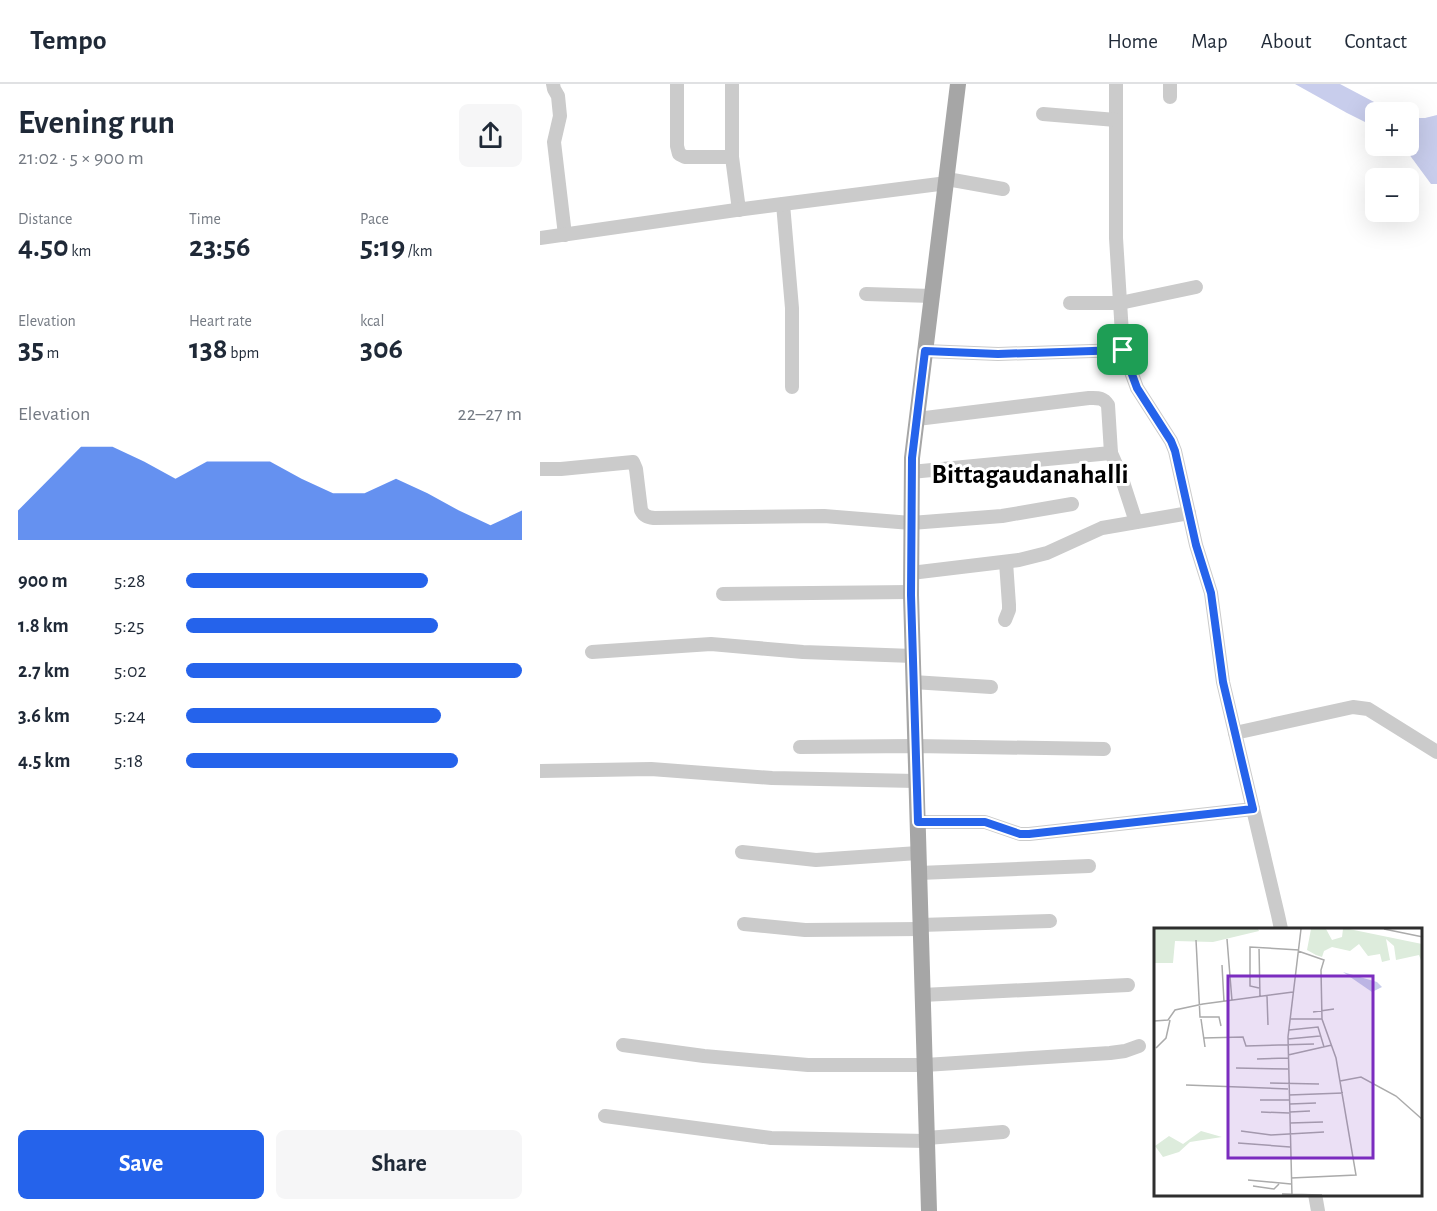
<!DOCTYPE html>
<meta charset="utf-8">
<style>
:root{--surface:#fff;--page:#f6f6f7;--text:#1f2937;--muted:#747a83;--line:#e0e1e3;--accent:#2563eb}
body{margin:0;font-family:"Alegreya Sans",sans-serif;background:var(--page);color:var(--text);height:100vh;display:flex;flex-direction:column;font-size:22px;white-space:nowrap}
*{box-sizing:border-box;margin:0}
p{font-size:20px;color:var(--muted)}
.icon{flex:none;width:33px;height:33px;fill:none;stroke:currentColor;stroke-width:2;stroke-linecap:round;stroke-linejoin:round}
.map{position:relative;flex:1;overflow:hidden}
.side{display:flex;flex-direction:column;background:var(--surface);width:540px}
.side>*{flex:none}
.buttons{position:absolute;left:825px;top:18px;display:grid;gap:12px}
.buttons a{display:grid;place-items:center;width:54px;height:54px;border-radius:9px;background:var(--surface);box-shadow:0 6px 24px #0002;font-size:30px}
.pin{position:absolute;display:grid;place-items:center;width:51px;height:51px;color:#fff;margin:-26px;border-radius:12px;box-shadow:0 3px 9px #0006}
.round{display:grid;place-items:center;flex:none;width:63px;height:63px;border-radius:9px;background:var(--page)}
.head{display:flex;align-items:center;justify-content:space-between;height:102px;padding:0 18px}
h1{font-size:33px;font-weight:700;line-height:45px}
.stats{display:grid;grid-template-columns:repeat(3,1fr);gap:9px;height:102px;padding:6px 18px}
.stats div{display:grid;align-content:center}
.stats b{font-size:30px;font-weight:700}
.stats small{font-size:16px;font-weight:400}
.stats p{font-size:16px}
.chart{height:168px;padding:12px 18px}
.chart p{display:flex;justify-content:space-between}
.chart svg{width:100%;height:108px;margin-top:6px;fill:var(--accent);opacity:.7}
.button{display:flex;gap:12px;margin-top:auto;padding:12px 18px}
.button a{flex:1;height:69px;border-radius:9px;background:var(--accent);color:#fff;font-size:24px;font-weight:700;line-height:69px;text-align:center}
.button a+a{background:var(--page);color:var(--text)}
ul{padding:0 18px;list-style:none;font-size:20px}
li{display:grid;grid-template-columns:96px 72px 1fr;align-items:center;height:45px}
li i{height:15px;border-radius:8px;background:var(--accent)}
header{display:flex;align-items:center;gap:36px;box-sizing:border-box;height:84px;padding:0 30px;background:var(--surface);border-bottom:2px solid var(--line)}
header strong{font-size:28px}
nav{display:flex;gap:33px;margin-inline-start:auto;font-size:21px}
main{display:flex;flex:1;min-height:0}
.map>svg:first-child{display:block}
.water{fill:#c8cdec}
.lines{fill:none;stroke-linecap:round;stroke-linejoin:round}
.minor{stroke:#cbcbcb;stroke-width:14}
.major{stroke:#a6a6a6;stroke-width:16}
.route-casing{stroke:#fff;stroke-width:12}
.route{stroke:#2563eb;stroke-width:8}
.labels{text-anchor:middle;dominant-baseline:central;stroke-width:6;stroke-linejoin:round;paint-order:stroke}
.quarter-label{font-size:27px;font-weight:bold;fill:#000;stroke:#fff}
.inset-road{fill:none;stroke:#ababab;stroke-width:1.5}
.view{fill:#7b2cbf;fill-opacity:0.15;stroke:#7b2cbf;stroke-width:3}
.inset-edge{fill:none;stroke:#2e2e2e;stroke-width:3}
</style>
<header>
<strong>Tempo</strong>
<nav><a>Home</a><a>Map</a><a>About</a><a>Contact</a></nav>
</header>
<main>
<section class="side">
<div class="head"><div><h1>Evening run</h1><p>21:02 · 5 × 900 m</p></div><a class="round"><svg class="icon" aria-label="share" viewBox="0 0 24 24"><path d="M12 15V3M7 8l5-5 5 5M5 13v7h14v-7"/></svg></a></div>
<div class="stats">
<div><p>Distance</p><b>4.50<small> km</small></b></div>
<div><p>Time</p><b>23:56</b></div>
<div><p>Pace</p><b>5:19<small> /km</small></b></div>
</div>
<div class="stats">
<div><p>Elevation</p><b>35<small> m</small></b></div>
<div><p>Heart rate</p><b>138<small> bpm</small></b></div>
<div><p>kcal</p><b>306</b></div>
</div>
<div class="chart"><p><span>Elevation</span>22–27 m</p>
<svg viewBox="0 0 160 44" preserveAspectRatio="none"><path d="M0 44V32L10 19L20 6L30 6L40 12L50 19L60 12L70 12L80 12L90 19L100 25L110 25L120 19L130 25L140 32L150 38L160 32V44z"/></svg>
</div>
<ul>
<li><b>900 m</b>5:28<i style="width:72%"></i></li>
<li><b>1.8 km</b>5:25<i style="width:75%"></i></li>
<li><b>2.7 km</b>5:02<i style="width:100%"></i></li>
<li><b>3.6 km</b>5:24<i style="width:76%"></i></li>
<li><b>4.5 km</b>5:18<i style="width:81%"></i></li>
</ul>
<div class="button"><a>Save</a><a>Share</a></div>
</section>
<div class="map">
<svg width="897" height="1127" viewBox="0 0 897 1127">
<rect width="100%" height="100%" fill="#fff"/>
<g class="water">
<path d="M755 0H800L853 28H836L835 43 807 29Z"/>
<path d="M897 31V100H891L863 62H868L869 34H885Z"/>
</g>
<g class="lines">
<g class="minor">
<path d="M13 0 14 5 18 12 20 32 14 58 25 151"/>
<path d="M137 0V62L139 70 145 73H192"/>
<path d="M192 0V73L199 126"/>
<path d="M576 0V154L583 266 597 304 631 357 635 367 656 461 671 509 683 598 738 831 741 845"/>
<path d="M630 0V13"/>
<path d="M503 30 576 36"/>
<path d="M407 95 463 105"/>
<path d="M243 120 252 224V303"/>
<path d="M0 154 196 126 407 99"/>
<path d="M326 210 392 212"/>
<path d="M530 219H580L656 203"/>
<path d="M385 267 458 270 583 266"/>
<path d="M377 335 549 314C558 314 563 313 568 321L571 369 581 392 596 438"/>
<path d="M0 385H21L93 378 96 385 101 426C104 432 107 433 114 434L284 432 371 439 462 432 532 420"/>
<path d="M371 388 571 369"/>
<path d="M371 489 479 476 507 469 562 444 649 429"/>
<path d="M183 510 371 508"/>
<path d="M465 536 469 526V521L466 478"/>
<path d="M52 568 171 560 263 568 373 572"/>
<path d="M373 598 451 603"/>
<path d="M695 649 813 623 828 625 897 668"/>
<path d="M260 663 375 662 564 665"/>
<path d="M0 687 111 685 232 694 376 697"/>
<path d="M377 738H445L480 750H489L713 725"/>
<path d="M202 768 276 776 378 769"/>
<path d="M379 789 549 782"/>
<path d="M204 840 265 846 381 845"/>
<path d="M380 841 510 837"/>
<path d="M382 911 588 901"/>
<path d="M83 961 164 972 268 981H385L570 969 585 967 599 962"/>
<path d="M65 1032 231 1054 387 1057"/>
<path d="M387 1054 463 1048"/>
<path d="M775 1110 778 1127"/>
</g>
<path class="major" d="M389 1127 371 511 372 374 418 0"/>
</g>
<g class="lines">
<g class="route-casing">
<path id="route" d="M583 266 597 304 631 357 635 367 656 461 671 509 683 598 713 725 489 750H480L445 738H378L371 511 372 374 385 267 458 270Z"/>
</g>
<use href="#route" class="route"/>
</g>
<g class="labels">
<g class="quarter-label">
<text x="490" y="390">Bittagaudanahalli</text>
</g>
</g>
<g transform="translate(614 844)">
<rect width="268" height="268" fill="#fff"/>
<path d="M0 1H104L105 3 59 14 21 13 19 35H0ZM157 1H172L178 12 188 9 189 1H195L268 16V35L265 27 242 32 240 18 232 11 236 32 228 34 226 26 214 28 205 16 196 23 178 19 170 23 168 29 162 27 153 22ZM47 203 68 209 36 214 25 224 9 229 1 218 15 208 29 216Z" fill="#ddecdc"/>
<path d="M189 44 223 54 228 59 218 64Z" fill="#c8cdec"/>
<path class="inset-road" d="M230 1 269 9M73 11 78 73M42 12 46 89H65L67 98M105 19 106 69M68 37 70 74M105 60 96 58V19L145 22M113 68 114 97M159 84 180 81M47 91 51 119M136 91H168M0 93 14 92 21 82 49 76 139 64M135 102 164 99 170 119M49 110 89 109 92 118 160 116M134 111 166 108M2 120 12 110 16 92M134 127 178 117M103 131 134 130M82 140 134 141M186 153 207 149 242 168 269 192M116 155 165 156M32 157 134 161M135 167 189 165M106 172H135M136 176 162 175M107 184 135 185M136 184 156 183M136 195 169 194M87 203 117 207 170 204M84 215 136 219M137 250 202 247 182 130 168 91 167 42 170 32 144 23M94 252 137 256M99 258 120 261 125 256M128 266 168 267M138 268 134 109 147 1"/>
<path class="view" d="M74 48H219V230H74Z"/>
<rect width="268" height="268" class="inset-edge"/>
</g>
</svg>
<div class="buttons">
<a>+</a>
<a>−</a>
</div>
<div class="pin" style="left:583px;top:266px;background:#1e9e55"><svg class="icon" aria-label="arrive" viewBox="0 0 24 24"><path d="M6 21V4h12l-3 4 3 4H6"/></svg></div>
</div>
</main>
